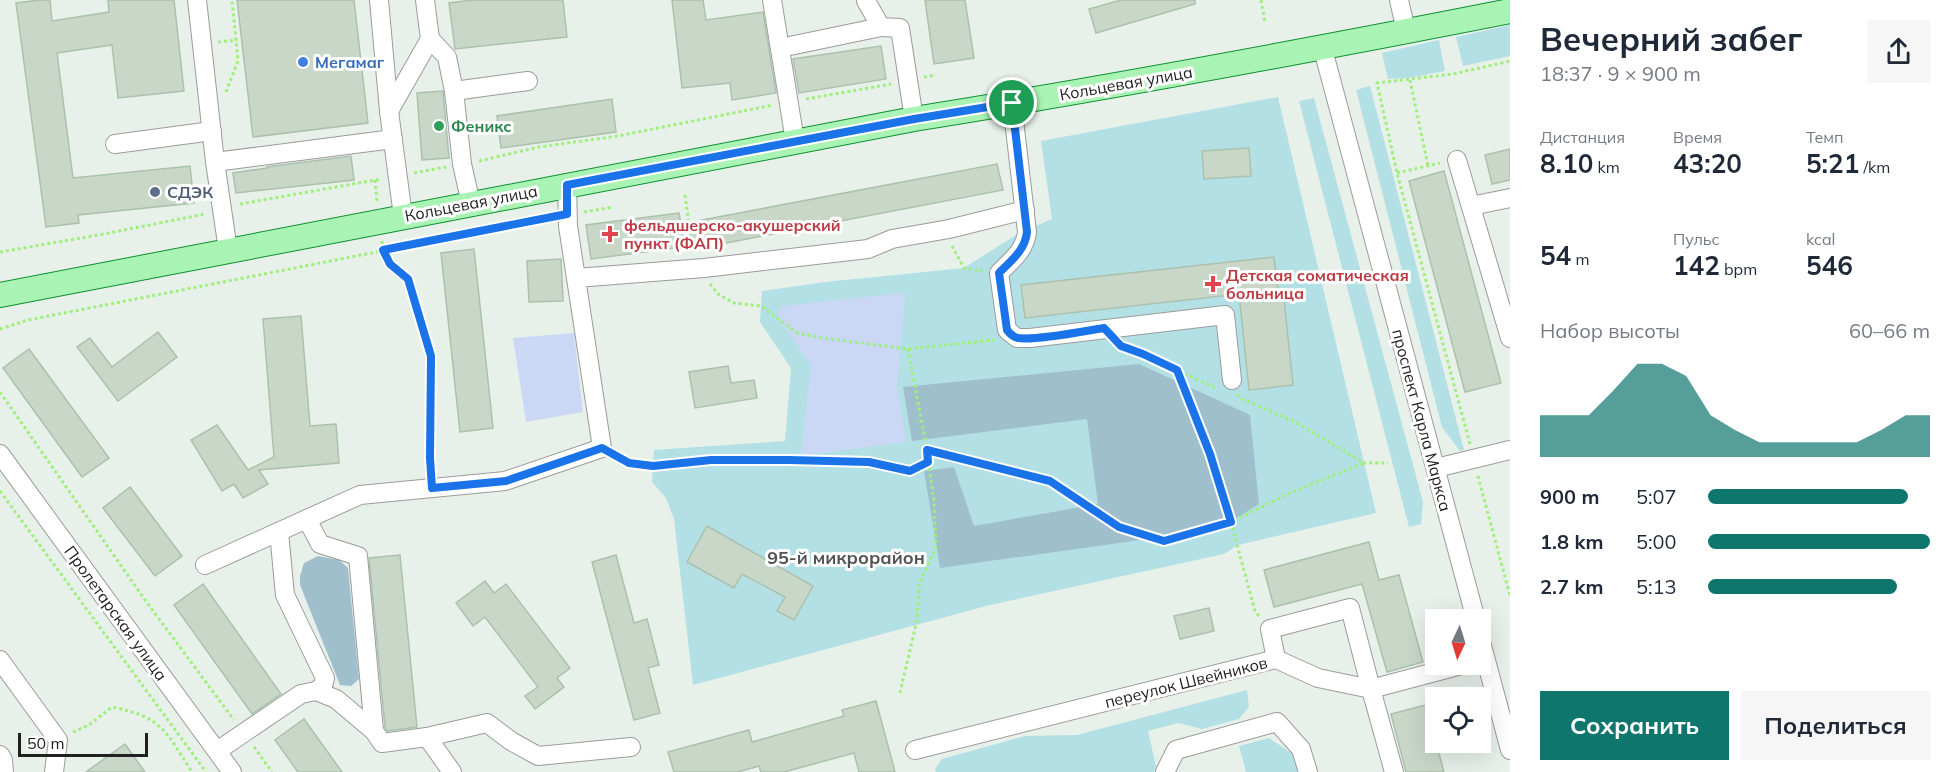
<!DOCTYPE html>
<html lang="ru">
<meta charset="utf-8">
<style>
:root{--surface:#fff;--page:#f6f6f7;--text:#1f2937;--muted:#747a83;--accent:#0f766e}
body{margin:0;font-family:Mulish,sans-serif;background:var(--page);color:var(--text);height:100vh;display:flex;flex-direction:column;font-size:22px;white-space:nowrap}
*{box-sizing:border-box;margin:0}
p{font-size:20px;color:var(--muted)}
.icon{flex:none;width:33px;height:33px;fill:none;stroke:currentColor;stroke-width:2;stroke-linecap:round;stroke-linejoin:round}
.map{position:relative;flex:1;overflow:hidden}
.panel{display:flex;flex-direction:column;background:var(--surface);width:450px}
.panel>*{flex:none}
.needle{width:39px;rotate:184deg}
.controls{position:absolute;left:1425px;top:609px;display:grid;gap:12px}
.controls a{display:grid;place-items:center;width:66px;height:66px;border-radius:0px;background:var(--surface);box-shadow:0 6px 24px #0002;font-size:30px}
.scale{position:absolute;left:18px;bottom:15px;width:130px;box-sizing:border-box;padding-left:6px;border:3px solid #212121;border-top:0;font-size:16px;line-height:21px;white-space:nowrap;color:#212121;-webkit-text-stroke:4px #fff;paint-order:stroke}
.pin{position:absolute;display:grid;place-items:center;width:51px;height:51px;color:#fff;margin:-26px;border:3px solid #fff;border-radius:50%;box-shadow:0 2px 6px #0007}
.round{display:grid;place-items:center;flex:none;width:63px;height:63px;border-radius:0px;background:var(--page)}
.overview{display:flex;align-items:center;justify-content:space-between;height:102px;padding:0 30px}
h1{font-size:33px;font-weight:700;line-height:45px}
.metrics{display:grid;grid-template-columns:repeat(3,1fr);gap:9px;height:102px;padding:6px 30px}
.metrics div{display:grid;align-content:center}
.metrics b{font-size:26px;font-weight:700}
.metrics small{font-size:16px;font-weight:400}
.metrics p{font-size:16px}
.chart{height:168px;padding:12px 30px}
.chart p{display:flex;justify-content:space-between}
.chart svg{width:100%;height:108px;margin-top:6px;fill:var(--accent);opacity:.7}
.cta{display:flex;gap:12px;margin-top:auto;padding:12px 30px}
.cta a{flex:1;height:69px;border-radius:0px;background:var(--accent);color:#fff;font-size:24px;font-weight:700;line-height:69px;text-align:center}
.cta a+a{background:var(--page);color:var(--text)}
ul{padding:0 30px;list-style:none;font-size:20px}
li{display:grid;grid-template-columns:96px 72px 1fr;align-items:center;height:45px}
li i{height:15px;border-radius:8px;background:var(--accent)}
main{display:flex;flex:1;min-height:0}
.map>svg:first-child{display:block}
.grass{fill:#b3e0e5}
.forest{fill:#a0bfcc}
.park{fill:#cad8f5}
.building{fill:#c9d7c9;stroke:#abc1ac;stroke-width:1.5}
.lines{fill:none;stroke-linecap:round;stroke-linejoin:round}
.minor-casing{stroke:#9b9b9b;stroke-width:20}
.major-casing{stroke:#0d902f;stroke-width:26}
.path{stroke:#9eef7b;stroke-width:3;stroke-dasharray:3 3;stroke-linecap:butt}
.minor{stroke:#fff;stroke-width:18}
.major{stroke:#a9f4b5;stroke-width:24}
.route-casing{stroke:#fff;stroke-width:12}
.route{stroke:#1a73e8;stroke-width:8}
.shop-dot{fill:#3f7fe0;stroke:#fff;stroke-width:2}
.leisure-dot{fill:#2e9e5b;stroke:#fff;stroke-width:2}
.service-dot{fill:#5c6f8a;stroke:#fff;stroke-width:2}
.health-dot{fill:#e0444e;stroke:#fff;stroke-width:2}
.labels{text-anchor:middle;dominant-baseline:central;stroke-width:6;stroke-linejoin:round;paint-order:stroke}
.shop-label{font-size:16px;font-weight:bold;fill:#366cbe;stroke:#fff;text-anchor:start}
.street-label{font-size:16px;fill:#212121;stroke:#fff}
.leisure-label{font-size:16px;font-weight:bold;fill:#27864d;stroke:#fff;text-anchor:start}
.service-label{font-size:16px;font-weight:bold;fill:#4e5e75;stroke:#fff;text-anchor:start}
.health-label{font-size:16px;font-weight:bold;fill:#be3a42;stroke:#fff;text-anchor:start}
.neighbourhood-label{font-size:18px;font-weight:bold;fill:#545454;stroke:#fff}
</style>
<main>
<div class="map">
<svg width="1510" height="772" viewBox="0 0 1510 772">
<rect width="100%" height="100%" fill="#e8f0ea"/>
<g class="grass">
<path d="M1510 25V56L1463 66 1456 37Z"/>
<path d="M1439 40 1445 71 1409 78 1388 79 1382 53Z"/>
<path d="M1370 86 1464 450 1460 451 1442 427 1356 90Z"/>
<path d="M1278 97 1376 513 1238 545 1224 554 990 605 693 685 674 519 666 498 652 482 654 450 785 441 791 368 760 322 762 291 825 282 964 268 1019 233 1052 219 1041 141Z"/>
<path d="M1314 98 1423 502 1421 524 1409 527 1299 101Z"/>
<path d="M1247 690 1249 707 1239 719 1202 729 1178 723 1148 731 1156 766 1154 772H936L935 769 942 759 1025 736 1077 735Z"/>
<path d="M1269 738 1293 754 1298 772H1246L1239 746Z"/>
</g>
<g class="forest">
<path d="M1139 364 1250 415 1259 504 1219 529 940 568 924 471 954 467 974 526 1098 504 1087 419 912 441 903 387Z"/>
<path d="M318 556 339 560 348 568 359 679 351 686 340 685 300 585V576L304 563Z"/>
</g>
<g class="park">
<path d="M905 293 897 387 906 442 801 456 811 365 777 317 781 306Z"/>
<path d="M574 333 583 412 526 422 513 338Z"/>
</g>
<g class="building">
<path d="M40 0H50L52 21 109 12 108 0H174L184 91 118 98 112 45 57 53 73 178 190 166 194 203 78 215 79 223 46 227 16 3Z"/>
<path d="M237 0H354L368 123 253 137Z"/>
<path d="M473 0H563L567 37 455 49 449 3Z"/>
<path d="M672 0H703L706 20 763 12 776 93 732 100 730 83 682 88Z"/>
<path d="M925 0H965L974 58 934 64Z"/>
<path d="M1121 0H1195V4L1096 33 1089 9Z"/>
<path d="M881 46 886 79 799 93 793 59Z"/>
<path d="M443 91 449 158 422 160 417 93Z"/>
<path d="M612 99 616 132 501 148 497 116Z"/>
<path d="M1249 148 1251 176 1204 179 1202 151Z"/>
<path d="M1510 149V180L1492 184 1485 155Z"/>
<path d="M351 156 354 180 236 193 233 173 267 168V167Z"/>
<path d="M997 164 1003 190 705 247V244L591 259 586 225 679 213 681 224Z"/>
<path d="M1444 171 1501 383 1465 392 1409 181Z"/>
<path d="M474 249 493 428 460 432 441 253Z"/>
<path d="M1274 257 1279 299H1284L1293 385 1249 390 1239 294 1025 318 1021 285Z"/>
<path d="M561 259 563 301 529 302 527 261Z"/>
<path d="M301 316 310 426 336 424 339 463 259 470 268 484 243 498 234 484 222 491 191 440 217 425 248 470 274 457 263 319Z"/>
<path d="M158 332 177 357 118 401 77 347 90 338 112 367Z"/>
<path d="M29 349 109 458 82 477 3 368Z"/>
<path d="M728 366 731 383 754 380 757 398 695 408 689 372Z"/>
<path d="M130 487 182 556 155 576 103 508Z"/>
<path d="M707 526 813 586 794 620 777 611 785 597 742 574 734 588 687 562Z"/>
<path d="M1369 542 1379 580 1399 575 1423 662 1387 672 1362 584 1274 607 1264 570Z"/>
<path d="M400 555 417 727 387 731 385 727 369 558Z"/>
<path d="M616 555 634 623 647 619 659 665 648 668 660 713 634 720 592 562Z"/>
<path d="M485 581 494 593 506 584 570 668 557 678 564 687 535 709 525 696 538 687 485 617 473 626 456 603Z"/>
<path d="M203 584 281 694 252 714 174 605Z"/>
<path d="M1209 608 1214 631 1180 639 1174 616Z"/>
<path d="M876 701 895 772H859L854 753 784 772H761L759 766 738 772H674L668 752 749 730 752 742 844 716 842 710Z"/>
<path d="M1426 705 1444 772H1406L1391 714Z"/>
<path d="M304 719 342 772H298L275 740Z"/>
<path d="M125 744 145 772H86Z"/>
</g>
<g class="lines">
<g class="minor-casing">
<g id="minor">
<path d="M197 0 215 162 228 250"/>
<path d="M379 0 389 111 403 216"/>
<path d="M772 0 795 141"/>
<path d="M1399 0 1406 31"/>
<path d="M866 1 881 27 900 28 914 119"/>
<path d="M430 39 447 57 454 91 462 164 471 204"/>
<path d="M1322 46 1476 620"/>
<path d="M780 48 881 27"/>
<path d="M454 91 528 81"/>
<path d="M1012 103 1027 232C1025 250 1012 260 999 273L1007 330 1017 338H1030L1225 315 1232 380"/>
<path d="M389 111 430 39 425 0"/>
<path d="M115 144 212 131"/>
<path d="M1457 160 1510 338"/>
<path d="M215 162 393 139"/>
<path d="M1471 206 1510 198"/>
<path d="M576 278 704 268 868 249 892 239 949 229 1025 210"/>
<path d="M0 454 232 772"/>
<path d="M1436 468 1510 450"/>
<path d="M307 519 320 544 358 556 374 731 336 699 316 691"/>
<path d="M205 565 360 495 505 481 602 448 568 226 567 185"/>
<path d="M1480 638 1510 750"/>
<path d="M1276 659 1318 678 1371 689 1394 772"/>
<path d="M0 660 58 740 54 772"/>
<path d="M374 731 382 743 427 737 487 723 511 741 538 756 631 747"/>
<path d="M427 737 452 772"/>
<path d="M915 750 1276 659 1270 629 1350 608 1371 689 1465 664"/>
<path d="M217 751 301 694 316 691 323 686 325 678 285 595 279 532"/>
<path d="M0 755 3 760 4 772"/>
<path d="M1165 772 1176 750 1277 722 1301 749 1308 772"/>
</g>
</g>
<g class="major-casing">
<path id="major" d="M0 295 914 119C1114 87 1312 50 1510 11"/>
</g>
<g class="path">
<path d="M1261 0 1265 22"/>
<path d="M218 42 237 40"/>
<path d="M924 77 936 75"/>
<path d="M1410 80 1428 166"/>
<path d="M226 92 238 61 232 0"/>
<path d="M806 99 891 84"/>
<path d="M479 161 539 147 618 136 773 105"/>
<path d="M414 173 446 167"/>
<path d="M1397 173 1440 163"/>
<path d="M375 180 377 202"/>
<path d="M685 195 693 251"/>
<path d="M240 204 381 179"/>
<path d="M584 212 614 207"/>
<path d="M382 241 383 250 390 264 408 279 431 356V470"/>
<path d="M952 246 964 268 983 271"/>
<path d="M0 252 104 234 205 214"/>
<path d="M710 284 719 295 734 303 761 306 797 333 823 338 908 349 994 340"/>
<path d="M0 329 28 320 551 218"/>
<path d="M1119 344 1216 388"/>
<path d="M908 349 927 450 1050 481 1119 527 1164 541 1231 522 1210 454 1177 370"/>
<path d="M0 392 145 600 234 720"/>
<path d="M1238 394 1240 398 1297 423 1364 463H1388"/>
<path d="M1470 444 1397 173 1377 83 1453 74 1510 61"/>
<path d="M617 456 629 463 653 466 711 460H790L869 462 910 471 929 462"/>
<path d="M1478 476 1510 596"/>
<path d="M0 491 206 772"/>
<path d="M1259 616 1255 611 1231 522 1290 493 1364 463"/>
<path d="M900 693 917 620 919 584 936 547 934 501 927 450"/>
<path d="M73 732 89 725 112 707C163 717 166 732 192 772"/>
<path d="M254 747 272 772"/>
</g>
<use href="#minor" class="minor"/>
<use href="#major" class="major"/>
</g>
<g class="lines">
<g class="route-casing">
<path id="route" d="M1012 103 1027 232C1025 250 1012 260 999 273L1007 330C1010 334 1013 337 1018 338 1036 341 1084 331 1104 328L1121 346 1143 354 1177 370 1210 454 1231 522 1164 541 1119 527 1050 481 927 450 928 462 910 471 869 462 789 460H711L653 466 629 463 602 448 506 481 432 488 430 458 431 356 408 279 390 264 383 250 567 214V185L914 119Z"/>
</g>
<use href="#route" class="route"/>
</g>
<circle class="shop-dot" cx="303" cy="62" r="6"/>
<circle class="leisure-dot" cx="439" cy="126" r="6"/>
<circle class="service-dot" cx="155" cy="192" r="6"/>
<g class="health-dot">
<path d="M607 225h6v6h6v6h-6v6h-6v-6h-6v-6h6z"/>
<path d="M1210 275h6v6h6v6h-6v6h-6v-6h-6v-6h6z"/>
</g>
<g class="labels">
<g class="shop-label">
<text x="315" y="62">Мегамаг</text>
</g>
<g class="street-label">
<text transform="translate(1126 83) rotate(-10)">Кольцевая улица</text>
<text transform="translate(471 203) rotate(-11)">Кольцевая улица</text>
<text transform="translate(1422 420) rotate(75)">проспект Карла Маркса</text>
<text transform="translate(116 613) rotate(54)">Пролетарская улица</text>
<text transform="translate(1186 682) rotate(-14)">переулок Швейников</text>
</g>
<g class="leisure-label">
<text x="451" y="126">Феникс</text>
</g>
<g class="service-label">
<text x="167" y="192">СДЭК</text>
</g>
<g class="health-label">
<text x="624" y="225">фельдшерско-акушерский<tspan x="624" dy="18">пункт (ФАП)</tspan></text>
<text x="1226" y="275">Детская соматическая<tspan x="1226" dy="18">больница</tspan></text>
</g>
<g class="neighbourhood-label">
<text x="846" y="557">95-й микрорайон</text>
</g>
</g>
</svg>
<div class="controls">
<a><svg class="needle" viewBox="-14 -14 28 28"><path d="M0-13l5 13h-10z" fill="#e53935"/><path d="M0 13l5-13h-10z" fill="#747a83"/></svg></a>
<a><svg class="icon" aria-label="locate" viewBox="0 0 24 24"><circle cx="12" cy="12" r="6"/><path d="M12 2v4M12 18v4M2 12h4M18 12h4"/></svg></a>
</div>
<div class="scale">50 m</div>
<div class="pin" style="left:1012px;top:103px;background:#1e9e55"><svg class="icon" aria-label="arrive" viewBox="0 0 24 24"><path d="M6 21V4h12l-3 4 3 4H6"/></svg></div>
</div>
<section class="panel">
<div class="overview"><div><h1>Вечерний забег</h1><p>18:37 · 9 × 900 m</p></div><a class="round"><svg class="icon" aria-label="share" viewBox="0 0 24 24"><path d="M12 15V3M7 8l5-5 5 5M5 13v7h14v-7"/></svg></a></div>
<div class="metrics">
<div><p>Дистанция</p><b>8.10<small> km</small></b></div>
<div><p>Время</p><b>43:20</b></div>
<div><p>Темп</p><b>5:21<small> /km</small></b></div>
</div>
<div class="metrics">
<div><b>54<small> m</small></b></div>
<div><p>Пульс</p><b>142<small> bpm</small></b></div>
<div><p>kcal</p><b>546</b></div>
</div>
<div class="chart"><p><span>Набор высоты</span>60–66 m</p>
<svg viewBox="0 0 160 44" preserveAspectRatio="none"><path d="M0 44V27L10 27L20 27L30 17L40 6L50 6L60 11L70 27L80 33L90 38L100 38L110 38L120 38L130 38L140 33L150 27L160 27V44z"/></svg>
</div>
<ul>
<li><b>900 m</b>5:07<i style="width:90%"></i></li>
<li><b>1.8 km</b>5:00<i style="width:100%"></i></li>
<li><b>2.7 km</b>5:13<i style="width:85%"></i></li>
</ul>
<div class="cta"><a>Сохранить</a><a>Поделиться</a></div>
</section>
</main>
